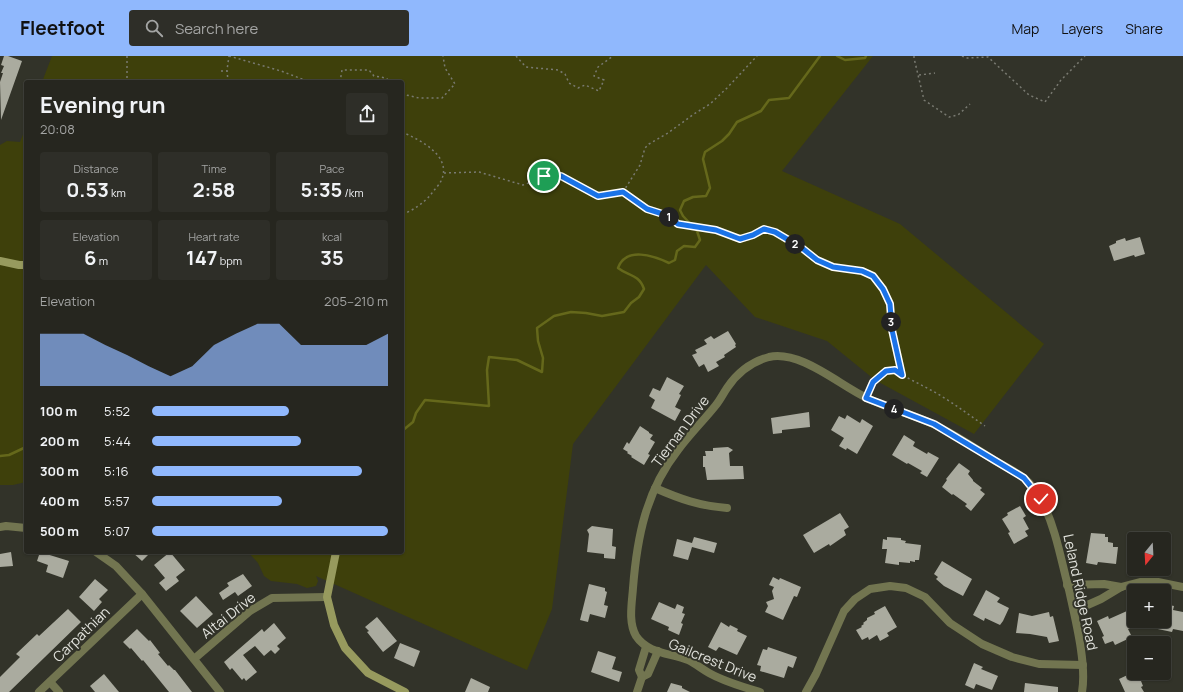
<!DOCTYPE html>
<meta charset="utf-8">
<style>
:root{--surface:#26261f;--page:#2e2e28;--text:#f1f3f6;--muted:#a4a5a4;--line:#42433d;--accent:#90b8fd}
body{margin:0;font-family:Manrope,sans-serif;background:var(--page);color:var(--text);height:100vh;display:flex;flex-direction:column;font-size:15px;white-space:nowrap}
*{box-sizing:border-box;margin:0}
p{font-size:13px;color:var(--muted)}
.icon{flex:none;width:22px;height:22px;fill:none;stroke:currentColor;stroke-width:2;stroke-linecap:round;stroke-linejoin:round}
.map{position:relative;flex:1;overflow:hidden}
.drawer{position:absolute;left:24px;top:24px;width:380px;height:474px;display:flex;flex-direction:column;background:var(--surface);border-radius:4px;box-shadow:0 1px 3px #0004,0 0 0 1px var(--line)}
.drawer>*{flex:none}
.needle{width:26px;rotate:198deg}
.tools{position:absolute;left:1127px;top:476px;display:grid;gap:8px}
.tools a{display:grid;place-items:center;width:44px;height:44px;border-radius:4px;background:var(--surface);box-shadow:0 1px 3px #0004,0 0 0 1px var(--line);font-size:20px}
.pin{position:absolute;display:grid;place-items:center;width:34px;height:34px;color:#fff;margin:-17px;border:2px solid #fff;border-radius:50%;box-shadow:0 1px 4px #0007}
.km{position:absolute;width:20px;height:20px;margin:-10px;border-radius:50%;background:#222;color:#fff;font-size:11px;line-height:20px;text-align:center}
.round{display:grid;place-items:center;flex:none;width:42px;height:42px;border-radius:4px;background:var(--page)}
.headline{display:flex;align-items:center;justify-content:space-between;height:68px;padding:0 16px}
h1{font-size:22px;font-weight:700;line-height:30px}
.stats{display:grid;grid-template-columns:repeat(3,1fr);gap:6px;height:68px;padding:4px 16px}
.stats div{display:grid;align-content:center;border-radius:4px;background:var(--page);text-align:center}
.stats b{font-size:20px;font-weight:700}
.stats small{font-size:11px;font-weight:400}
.stats p{font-size:11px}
.chart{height:112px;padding:8px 16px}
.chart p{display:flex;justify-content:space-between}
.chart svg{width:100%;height:72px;margin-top:4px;fill:var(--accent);opacity:.7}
ul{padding:0 16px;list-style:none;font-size:13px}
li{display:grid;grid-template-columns:64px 48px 1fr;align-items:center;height:30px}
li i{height:10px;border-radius:5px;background:var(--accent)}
header{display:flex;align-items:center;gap:24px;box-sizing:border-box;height:56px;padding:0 20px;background:var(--accent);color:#111}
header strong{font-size:19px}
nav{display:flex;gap:22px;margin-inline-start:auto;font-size:14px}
.search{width:280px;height:36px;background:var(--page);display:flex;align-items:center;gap:10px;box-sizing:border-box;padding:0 14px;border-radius:4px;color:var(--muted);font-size:15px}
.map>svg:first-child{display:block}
.green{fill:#3e400b}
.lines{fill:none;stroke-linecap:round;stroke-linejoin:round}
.stream{stroke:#65681b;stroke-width:2.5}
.building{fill:#aaab9f}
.path{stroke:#797a71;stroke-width:1.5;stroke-dasharray:2 3;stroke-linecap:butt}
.street{stroke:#727550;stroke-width:8}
.secondary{stroke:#979a5e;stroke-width:8}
.route-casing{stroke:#fff;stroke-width:8}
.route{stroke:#1a73e8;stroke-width:5}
.labels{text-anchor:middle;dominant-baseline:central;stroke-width:4;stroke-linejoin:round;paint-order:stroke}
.street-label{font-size:14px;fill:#e2e3dd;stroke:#323329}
</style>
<header>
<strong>Fleetfoot</strong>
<div class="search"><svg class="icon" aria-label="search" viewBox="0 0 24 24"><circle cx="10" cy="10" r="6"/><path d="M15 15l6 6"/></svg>Search here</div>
<nav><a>Map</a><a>Layers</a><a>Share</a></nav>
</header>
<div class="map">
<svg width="1183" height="636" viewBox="0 0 1183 636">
<rect width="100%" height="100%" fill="#323329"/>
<g class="green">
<path d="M52 0H873L782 115 900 168 1044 288 974 378 875 324 827 285 755 261 706 209 573 388 552 553 527 614 316 520 318 525 316 530 307 532 297 528 271 525 264 520 258 507 248 496H402V26H42Z"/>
<path d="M26 71V426L13 429H0V89L7 85 20 86Z"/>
</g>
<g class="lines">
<g class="stream">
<path d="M837 0 845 4 865 2 866 0"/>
<path d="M402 375 413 366 416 357 425 344 489 350 487 314 489 301 517 304 542 316 543 302 538 285 537 272 554 260 571 256 586 257 602 260 624 256 631 247 639 241 644 233C639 218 628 220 618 212 626 190 654 200 669 207L675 204 677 195 684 190 695 191 700 184 697 175 683 160 680 154 684 145 693 141 706 140 710 132 703 103 705 96 722 85 729 78 737 66 761 55 769 44 789 42 820 0"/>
<path d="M0 400 9 399 26 391"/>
</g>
</g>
<g class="building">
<path d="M4 0H8L22 5 1 64 0 26 3 17H1L4 10 1 9Z"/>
<path d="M1140 181 1145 198 1135 201 1134 199 1114 205 1109 190 1116 187V185L1125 182 1126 185Z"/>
<path d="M728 275 736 288 735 289 736 291 724 299 725 301 716 306 719 310 708 316 704 308 699 311 692 299 697 297 695 294 707 288 704 284 711 280 714 283Z"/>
<path d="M667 321 684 330 679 338 681 339 675 351 681 354 675 365 651 352 655 344 649 340 653 332 660 335Z"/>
<path d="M809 356 810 371 782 374V377L773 378 771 362Z"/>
<path d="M847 359 860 367 862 363 873 370 857 398 847 392 846 394 839 390 844 382 831 374 839 360 845 363Z"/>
<path d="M640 370 649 376V377L653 379 650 383 655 386 648 398 650 399 644 409 631 401 632 400 627 397 628 396 623 393 627 386 629 388Z"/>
<path d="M904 379 915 386 913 390 927 398 928 396 939 402 927 421 920 417 922 415 908 407 907 408 892 399Z"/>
<path d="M728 391 733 394 729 397 730 410H743L744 423 707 424 705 411H703V400H706L705 395H713V392Z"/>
<path d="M959 407 970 415 968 418 973 424V425L982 432 980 434 985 438 971 455 965 450 967 448 953 438 952 439 942 431 947 424 946 423Z"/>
<path d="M1020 450 1026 460 1023 462 1029 473 1025 475 1028 480 1014 488 1008 477 1010 476 1002 463 1008 459 1007 457Z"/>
<path d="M840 457 849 471 844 474 846 479 830 490 829 488 814 497 803 479Z"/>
<path d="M592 470 613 473 612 490 616 491 615 503 604 502V498L587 496 589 478 587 474Z"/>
<path d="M1091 477 1105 478V481H1108V486L1113 487V491H1118L1116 508 1098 506 1097 509 1086 507Z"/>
<path d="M694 481 717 487 714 497 692 491 688 504 673 500 677 483 692 487Z"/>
<path d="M887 481 901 482V484L906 485 905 487 921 489 919 504H915V506L910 505V507L899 506V509L885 507 887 493H882L883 483 887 484Z"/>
<path d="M11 496 13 510 0 511V498Z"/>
<path d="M40 496 69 505 63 522 46 516 48 509 37 505Z"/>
<path d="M132 496H151L142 505Z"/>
<path d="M170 496 185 514 176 521 179 525 166 535 159 527 165 522 154 509Z"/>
<path d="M942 505 972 523 963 540 944 530 936 523 938 521 934 518Z"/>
<path d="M243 518 252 530 238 540 235 536 223 544 219 537 229 530 227 527Z"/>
<path d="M773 521 779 524 780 522 801 531 797 541 794 540 783 564 765 556 768 550 766 546 774 543 772 535 774 531 769 529Z"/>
<path d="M95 523 108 534 99 543 102 546 94 555 79 541Z"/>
<path d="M589 528 605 532V535L607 536 604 549 608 550 605 562 590 558 588 566 580 564Z"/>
<path d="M986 534 1000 542 997 546 1009 552 1003 565 1000 569 985 562 984 565 973 559Z"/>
<path d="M196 540 213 558 197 572 180 555Z"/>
<path d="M659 546 675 553 677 548 684 551 682 557 685 558 681 567 683 568 679 579 668 574 669 571 651 563Z"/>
<path d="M1164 548 1174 550 1173 554 1183 556V575L1173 573 1172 576 1153 572 1154 565H1164Z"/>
<path d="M885 550 897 571 887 577 889 580 880 585 877 579 869 584 868 581 862 584 856 574 862 571 861 570 864 568 863 567 867 564V562L875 558 874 556Z"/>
<path d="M68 553 81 566 9 636H0V621L20 601 16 598 37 578 39 580Z"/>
<path d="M1127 555 1134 571 1128 573 1132 581 1115 589 1113 585 1105 588 1102 581 1104 580 1097 565 1108 560 1109 563Z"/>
<path d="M1049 556 1050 561 1053 560 1059 585 1049 587 1047 581 1030 578 1016 577 1019 557 1032 560Z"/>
<path d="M377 561 397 585 383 596 367 576 369 575 365 571Z"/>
<path d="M721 566 729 571 730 569 738 573 737 575 747 580 737 599 719 591 716 595 708 591Z"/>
<path d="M274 567 286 582 277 590 280 593 275 598 271 594 264 600 255 590 243 599 257 616 246 625 244 622 242 624 232 612 230 614 224 606 262 573 264 576Z"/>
<path d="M137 573 149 585 150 584 160 597 158 598 168 610 169 609 174 614H175L192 636H169L143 604 142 605 131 592 130 593 123 586Z"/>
<path d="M400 587 420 595 414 611 394 602Z"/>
<path d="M768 591 797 601 793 612 788 610 784 622 760 615 761 610 757 609 763 593 767 594Z"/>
<path d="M598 595 616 601 612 613 622 616 619 626 591 616Z"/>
<path d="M974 607 983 611 981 613 998 620 992 634 976 628 974 633 965 629Z"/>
<path d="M1134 616V621L1142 618 1144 624 1141 625 1143 630 1141 631 1144 636H1125L1119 623Z"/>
<path d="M104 618 119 636H95L90 630Z"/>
<path d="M471 622 490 631 488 636H465Z"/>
<path d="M671 627 682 630V632L690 636H667Z"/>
<path d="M1025 627 1058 631V636H1024Z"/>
</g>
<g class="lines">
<g class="path">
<path d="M127 0V26"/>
<path d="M229 0 281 15 310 26"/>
<path d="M516 0 526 11 558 14 565 18 569 27 578 32 585 29 599 35 604 24 594 20 598 11 613 0"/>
<path d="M914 0V2L924 44 949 61 958 59 970 48"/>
<path d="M962 0 966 2 988 1 1029 39 1045 46 1061 24 1085 0"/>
<path d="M221 15H227"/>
<path d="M919 19 935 17"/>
<path d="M228 26 227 14 229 0"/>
<path d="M340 26 342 14H369L374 20 386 22 390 26"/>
<path d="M402 38 419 42H442L455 28 445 12 443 0"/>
<path d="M402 76C420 84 453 100 441 125 439 129 435 133 432 137 425 146 413 155 402 158"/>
<path d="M444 117 479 116 523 129 545 121 561 120 598 140 623 136 647 153 666 159 678 168 715 174 740 183 753 179 764 173 775 176 802 192 817 204 833 211 862 215 873 220 883 233 891 248 892 274 902 319C917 327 932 334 946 343 960 352 972 361 985 370"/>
<path d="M623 136 640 109 645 92 649 88 668 77 694 58 710 48 727 32 757 0"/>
<path d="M870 334C875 322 882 315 895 314L902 319"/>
</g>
<g class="street">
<path d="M655 432C680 443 700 450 727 452"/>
<path d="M0 471 6 470 26 472"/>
<path d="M96 496 116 510 142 538 220 636"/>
<path d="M1067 529 1104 528 1121 531"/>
<path d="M1074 555 1101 543 1121 531 1140 526H1158L1183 531"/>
<path d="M194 603 250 555 272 542 327 541"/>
<path d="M642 621 648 618 658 595"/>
<path d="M50 626 59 636"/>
<path d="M39 636 142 538"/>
<path d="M637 636 642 621 639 614 646 591"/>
<path d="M760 636C743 631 725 626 709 617 702 613 696 608 688 604 671 597 648 598 636 580 628 566 632 547 633 532 637 481 646 435 678 394 690 378 704 364 716 349 720 344 723 338 727 332 737 317 751 306 769 301 801 294 839 329 867 342 889 353 913 358 935 369 956 379 975 392 994 404 1004 410 1015 415 1024 422 1030 427 1038 437 1042 445 1056 473 1061 504 1069 534 1075 562 1087 608 1082 636"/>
<path d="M806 636 816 618 844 555 855 543 870 533 890 530 906 532 925 541 950 567 982 588 1012 601 1039 608 1083 609"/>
</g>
<g class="secondary">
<path d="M0 205 19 209H26"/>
<path d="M336 496 327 541 334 569 345 592 368 617 405 636"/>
</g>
</g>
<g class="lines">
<g class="route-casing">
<path id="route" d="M544 120H561L598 140 623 136 647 153 666 159 678 168 716 174 740 183 753 179 764 173 775 176 802 192 817 204 833 211 862 215 873 220 883 233 890 248 892 274 902 319 895 314 886 315 873 326 866 342 934 368 1024 422 1041 443"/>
</g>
<use href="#route" class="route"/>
</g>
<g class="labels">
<g class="street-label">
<text transform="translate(680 375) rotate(-53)">Tiernan Drive</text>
<text transform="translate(1081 536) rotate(78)">Leland Ridge Road</text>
<text transform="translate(228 559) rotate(-38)">Altai Drive</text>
<text transform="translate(81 578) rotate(-44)">Carpathian</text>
<text transform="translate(713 604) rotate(22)">Gailcrest Drive</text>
</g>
</g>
</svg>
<div class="tools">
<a><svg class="needle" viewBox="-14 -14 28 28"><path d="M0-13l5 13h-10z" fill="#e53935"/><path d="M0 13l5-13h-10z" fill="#a4a5a4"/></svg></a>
<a>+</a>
<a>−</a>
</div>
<div class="pin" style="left:544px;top:120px;background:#1e9e55"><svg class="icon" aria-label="arrive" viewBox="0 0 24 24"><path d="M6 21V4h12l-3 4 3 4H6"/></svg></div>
<div class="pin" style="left:1041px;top:443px;background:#d93025"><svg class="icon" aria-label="check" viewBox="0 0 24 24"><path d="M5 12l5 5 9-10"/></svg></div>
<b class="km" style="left:669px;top:161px">1</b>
<b class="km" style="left:795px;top:188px">2</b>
<b class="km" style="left:891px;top:266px">3</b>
<b class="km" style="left:894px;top:353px">4</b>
<section class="drawer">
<div class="headline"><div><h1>Evening run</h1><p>20:08</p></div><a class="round"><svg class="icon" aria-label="share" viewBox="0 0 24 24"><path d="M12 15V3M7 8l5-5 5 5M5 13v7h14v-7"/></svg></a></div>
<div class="stats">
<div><p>Distance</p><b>0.53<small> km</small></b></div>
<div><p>Time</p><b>2:58</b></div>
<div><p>Pace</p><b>5:35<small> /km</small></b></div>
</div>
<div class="stats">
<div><p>Elevation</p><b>6<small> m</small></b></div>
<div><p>Heart rate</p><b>147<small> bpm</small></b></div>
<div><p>kcal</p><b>35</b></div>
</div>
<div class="chart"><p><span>Elevation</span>205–210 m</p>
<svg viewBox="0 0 160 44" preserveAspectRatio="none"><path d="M0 44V12L10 12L20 12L30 19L40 25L50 32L60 38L70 32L80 19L90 12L100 6L110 6L120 19L130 19L140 19L150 19L160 12V44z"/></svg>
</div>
<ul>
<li><b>100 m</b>5:52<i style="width:58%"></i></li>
<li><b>200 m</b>5:44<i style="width:63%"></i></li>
<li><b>300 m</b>5:16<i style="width:89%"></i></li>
<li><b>400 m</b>5:57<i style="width:55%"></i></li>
<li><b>500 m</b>5:07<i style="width:100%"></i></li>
</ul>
</section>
</div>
